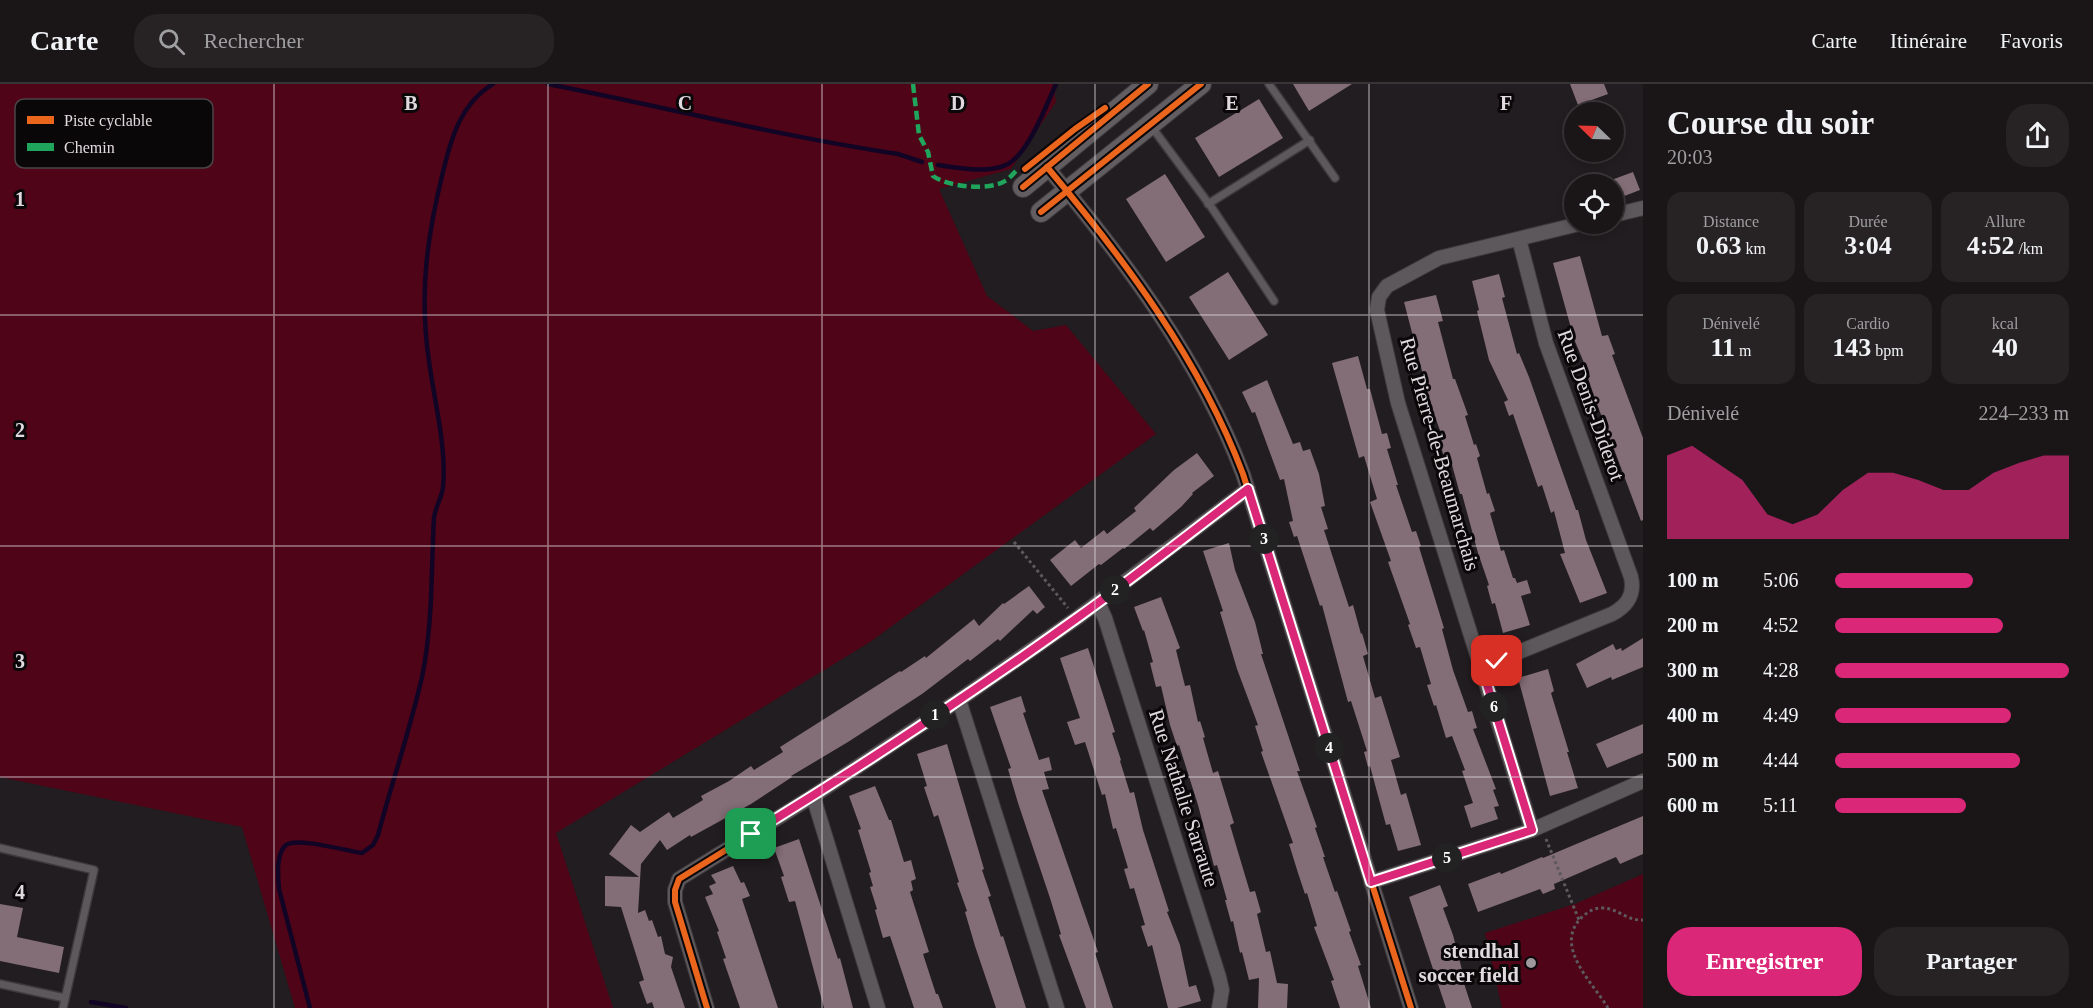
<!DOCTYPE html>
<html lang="fr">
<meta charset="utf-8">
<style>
:root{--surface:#1a1618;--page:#272325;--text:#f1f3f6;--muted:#9f9fa2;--line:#383537;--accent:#db2777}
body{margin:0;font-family:"Times New Roman",serif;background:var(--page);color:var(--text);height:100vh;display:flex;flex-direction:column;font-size:22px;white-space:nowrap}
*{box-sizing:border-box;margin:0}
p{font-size:20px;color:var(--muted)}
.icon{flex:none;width:33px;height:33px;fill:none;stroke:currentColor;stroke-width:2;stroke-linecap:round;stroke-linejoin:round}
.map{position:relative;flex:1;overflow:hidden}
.sheet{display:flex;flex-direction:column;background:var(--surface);width:450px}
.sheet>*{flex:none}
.needle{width:39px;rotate:293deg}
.tools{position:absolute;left:1564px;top:18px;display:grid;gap:12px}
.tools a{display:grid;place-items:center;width:60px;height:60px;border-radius:50%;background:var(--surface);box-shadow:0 3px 9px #0003,0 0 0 2px var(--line);font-size:30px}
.pin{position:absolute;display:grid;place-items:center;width:51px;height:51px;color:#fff;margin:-26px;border-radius:12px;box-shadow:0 3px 9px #0006}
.km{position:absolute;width:30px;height:30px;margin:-15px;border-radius:50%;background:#222;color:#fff;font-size:16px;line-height:30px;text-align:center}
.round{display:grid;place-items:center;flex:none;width:63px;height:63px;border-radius:24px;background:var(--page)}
.summary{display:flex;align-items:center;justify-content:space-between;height:102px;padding:0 24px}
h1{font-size:33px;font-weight:800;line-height:45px}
.stats{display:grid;grid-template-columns:repeat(3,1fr);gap:9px;height:102px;padding:6px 24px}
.stats div{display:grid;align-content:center;border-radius:15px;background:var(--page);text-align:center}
.stats b{font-size:26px;font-weight:800}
.stats small{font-size:16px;font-weight:400}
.stats p{font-size:16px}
.chart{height:168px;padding:12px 24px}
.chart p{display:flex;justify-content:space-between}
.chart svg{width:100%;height:108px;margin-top:6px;fill:var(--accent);opacity:.7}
.action{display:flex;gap:12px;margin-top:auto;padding:12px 24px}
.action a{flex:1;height:69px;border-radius:24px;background:var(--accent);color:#fff;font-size:24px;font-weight:800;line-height:69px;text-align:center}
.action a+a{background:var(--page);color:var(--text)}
ul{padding:0 24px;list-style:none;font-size:20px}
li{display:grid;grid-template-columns:96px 72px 1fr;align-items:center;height:45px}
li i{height:15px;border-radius:8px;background:var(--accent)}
header{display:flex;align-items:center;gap:36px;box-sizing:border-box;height:84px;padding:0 30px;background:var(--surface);border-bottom:2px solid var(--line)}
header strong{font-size:28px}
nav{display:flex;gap:33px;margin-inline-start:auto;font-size:21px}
.search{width:420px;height:54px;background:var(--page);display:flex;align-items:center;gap:15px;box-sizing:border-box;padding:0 21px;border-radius:24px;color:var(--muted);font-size:22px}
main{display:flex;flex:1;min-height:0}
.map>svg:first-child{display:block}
.green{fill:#4f0417}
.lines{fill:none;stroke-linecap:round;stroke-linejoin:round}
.stream{stroke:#120425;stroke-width:4.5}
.building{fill:#836d76}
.lane-casing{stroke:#3e393c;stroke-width:10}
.street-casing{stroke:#3e393c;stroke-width:16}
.secondary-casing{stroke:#3e393c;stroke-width:22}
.path{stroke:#5d595c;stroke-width:3;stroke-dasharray:3 3;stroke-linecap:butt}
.lane{stroke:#5c585b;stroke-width:7}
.street{stroke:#5c585b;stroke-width:14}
.secondary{stroke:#625d61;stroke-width:20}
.quiet{stroke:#20a55d;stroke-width:4.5;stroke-dasharray:9 4.5;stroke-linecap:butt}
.cycleway-casing{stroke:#0a0709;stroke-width:10}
.cycleway{stroke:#eb651d;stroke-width:6}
.route-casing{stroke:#fff;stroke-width:12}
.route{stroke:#db2777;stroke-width:8}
.grid{fill:none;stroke:#e0d9de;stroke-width:1.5;stroke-opacity:0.55}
.poi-dot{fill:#9e979c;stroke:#0a0709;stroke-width:2}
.labels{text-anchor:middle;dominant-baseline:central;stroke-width:6;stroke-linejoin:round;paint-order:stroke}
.street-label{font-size:21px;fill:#e0d9de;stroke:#0a0709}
.poi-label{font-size:21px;font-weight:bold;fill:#e0d9de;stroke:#0a0709;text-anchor:end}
.key{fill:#0a0709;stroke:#4a4649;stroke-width:1.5}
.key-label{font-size:16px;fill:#e0d9de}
.grid-label{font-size:20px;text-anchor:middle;font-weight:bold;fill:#e0d9de;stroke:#0a0709;stroke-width:6;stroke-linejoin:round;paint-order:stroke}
</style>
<header>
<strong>Carte</strong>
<div class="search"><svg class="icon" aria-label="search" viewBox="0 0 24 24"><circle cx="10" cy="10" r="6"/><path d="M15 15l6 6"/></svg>Rechercher</div>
<nav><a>Carte</a><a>Itinéraire</a><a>Favoris</a></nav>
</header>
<main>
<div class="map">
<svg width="1643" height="924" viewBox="0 0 1643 924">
<rect width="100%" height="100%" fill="#221d20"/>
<g class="green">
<path d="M0 0H1053L1056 18 1011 85 939 105 987 212 1033 247 1066 241 1156 350 870 558 556 749 613 924H295L242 743 0 693Z"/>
<path d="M1643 790V924H1502L1485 849 1575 820Z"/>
</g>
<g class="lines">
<g class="stream">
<path d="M548 0C664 23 780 52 898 70L922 78"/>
<path d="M938 81C959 84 989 90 1008 80 1029 68 1046 22 1056 0"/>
<path d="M91 918 126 924"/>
<path d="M310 924 279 805C278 793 276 773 284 763 292 751 346 767 362 769L373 761 378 751C392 698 410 646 422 593 433 541 431 486 434 434 435 423 442 414 443 403 447 364 434 316 429 277 419 210 427 152 443 88 451 54 461 19 493 0"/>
</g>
</g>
<g class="building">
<path d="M1293 0H1352L1309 27Z"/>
<path d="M1570 0H1604L1608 10 1578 21Z"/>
<path d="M1259 15 1283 54 1219 93 1195 54Z"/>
<path d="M1633 88 1640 106 1614 116V95Z"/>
<path d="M1165 90 1205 153 1166 178 1126 115Z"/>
<path d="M1580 172 1602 252 1608 251 1615 270 1612 271 1643 354V436L1641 437 1594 312 1588 294 1590 293 1574 255 1553 179Z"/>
<path d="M1228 188 1268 251 1229 276 1189 213Z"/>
<path d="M1499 190 1505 213 1502 214 1517 270 1519 269 1529 293 1576 426H1578L1586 456 1607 509 1580 519 1560 470 1565 469 1554 427 1551 429 1542 401 1538 403 1513 330 1509 332 1504 318 1508 316 1489 276 1477 227 1479 226 1472 197Z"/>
<path d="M1436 211 1443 237 1438 238 1453 295H1455L1468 331 1465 332 1474 361 1476 360 1480 372 1477 374 1487 410 1489 409 1495 427 1490 429 1501 467 1504 466 1513 494H1515L1517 499 1527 496 1531 509 1521 512 1530 541 1503 549 1495 519 1492 520 1487 502 1489 501 1478 469 1462 410H1460L1452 381 1450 382 1448 375 1445 376 1439 357 1443 355 1426 307 1427 306 1404 218Z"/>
<path d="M1358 272 1367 305H1370L1382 350 1387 349 1391 364 1387 365 1398 401H1396L1412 448 1416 447 1421 462 1419 463 1444 544 1442 545 1453 586 1468 628 1472 627 1477 644 1473 645 1496 705 1493 706 1499 722 1494 723 1498 735 1471 744 1464 722 1473 719 1462 687 1465 686 1452 652 1446 654 1436 621 1434 622 1427 601 1431 600 1420 563 1416 564 1408 541 1410 540 1388 478 1391 477 1370 418 1377 415 1364 372 1359 374 1332 279Z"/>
<path d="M1267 296 1293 360 1300 358 1303 367 1310 365 1319 390 1325 422 1321 423 1328 445 1324 446 1349 523 1353 521 1361 550 1362 549 1368 570 1363 572 1375 614 1381 612 1400 673 1391 676 1401 711 1406 709 1421 761 1398 767 1390 740 1386 741 1370 682 1368 683 1364 668 1367 667 1351 617 1348 618 1322 521 1320 522 1297 452 1294 453 1289 438 1293 437 1284 395 1280 396 1255 328 1252 329 1242 308Z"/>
<path d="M1197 369 1214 392 1192 409 1193 410 1181 423 1153 447 1150 444 1124 465 1123 464 1101 481 1099 480 1071 502 1050 476 1075 456 1081 464 1104 446 1107 450 1136 427 1134 424 1174 386Z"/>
<path d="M1229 459 1235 486 1255 538 1263 570H1261L1300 687H1297L1317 743 1315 744 1325 773H1323L1335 808 1337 807 1351 847 1349 848 1361 881 1358 882 1371 924H1340L1331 897 1334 896 1314 843 1317 842 1307 809 1305 810 1298 789 1289 760 1293 759 1261 668 1263 667 1255 642 1258 641 1237 585 1220 528 1223 527 1203 467Z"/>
<path d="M1029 502 1045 523 1037 530 1033 526 1000 557 998 555 970 577 968 575 922 610 848 658 791 692 792 693 751 720 691 753 690 751 667 766 660 756 641 780 638 829 645 826 649 837 652 836 658 853 661 852 665 870 673 873 671 883 685 924H654L652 918 647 920 639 898 644 896 621 823 605 822V792L639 793 609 770 631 741 640 748 669 728 673 734 703 716 701 712 729 697 751 682 754 686 783 668 780 663 900 587 901 588 925 572 926 574 974 535 979 542 1003 519 1004 520Z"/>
<path d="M1161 513 1180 564 1176 566 1185 602 1190 601 1198 638 1200 637 1205 653 1203 654 1213 689 1218 687 1234 739 1230 741 1250 808 1255 807 1261 828 1257 830 1266 868 1270 867 1277 899 1288 900 1287 924H1258L1259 894 1249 896 1242 868 1240 869 1233 837 1231 838 1225 816H1227L1217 781 1214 782 1198 721 1179 661 1177 662 1170 641 1161 602 1156 603 1150 579 1153 578 1144 546 1143 547 1134 523Z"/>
<path d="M1643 554V583L1612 596 1611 593 1587 604 1576 580 1613 560 1616 566 1621 564 1622 567Z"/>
<path d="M1088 564 1115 648 1112 649 1121 676 1120 677 1130 709 1134 708 1143 746 1169 827 1167 828 1180 861 1189 903 1196 901 1201 917 1177 924H1168L1152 861 1148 863 1141 842 1145 841 1134 804 1130 805 1124 785 1128 784 1116 744 1113 745 1105 710 1102 711 1085 658 1075 661 1067 638 1080 634 1060 574Z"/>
<path d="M1548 585 1554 607 1551 609 1569 668H1567L1578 704 1550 712 1518 594Z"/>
<path d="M1021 612 1026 628 1023 629 1039 676 1049 673 1052 686 1044 688 1049 705 1042 706 1098 868 1095 869 1113 924H1086L1059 851 1061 850 1050 814 1018 719 1008 685 1011 684 990 623Z"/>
<path d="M1643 640V669L1607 684 1596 660Z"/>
<path d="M947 660 984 785 982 786 991 812 988 813 1001 853 1003 852 1026 924H996L975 862 965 828 967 827 957 799 959 798 938 731 934 733 924 703 927 702 917 670Z"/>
<path d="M875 702 889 736H891L904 778 911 776 916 795 911 797 913 806 910 808 929 868 923 870 936 910H938L943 924H914L890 852 883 854 875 826 877 825 870 803 873 802 869 789 871 788 858 746 861 745 849 712Z"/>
<path d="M1643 732V770L1620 780 1616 773 1554 800 1555 805 1543 810 1540 805 1478 828 1468 800 1500 788 1501 790 1542 773 1543 774Z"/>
<path d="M799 755 838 875 840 874 853 924H824L795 817 789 818 781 793 784 792 774 764Z"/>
<path d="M733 782 741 799 744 798 750 812 742 815 778 924H740L723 875 726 874 717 848 719 847 705 813 713 810 709 802 716 799 711 791Z"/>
<path d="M1440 801 1448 822 1443 824 1453 851 1462 886 1460 887 1472 924H1446L1409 813Z"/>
<path d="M0 820 23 824 17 853 64 863 59 889 0 877Z"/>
</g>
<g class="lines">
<g class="lane-casing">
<g id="lane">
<path d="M1269 0 1335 94"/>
<path d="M1151 42 1212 124 1274 217"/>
<path d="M1208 120 1310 56"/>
<path d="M0 764 94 786 63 924"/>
<path d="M0 900 65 914"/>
</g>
</g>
<g class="street-casing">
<g id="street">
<path d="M1047 83C1125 176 1200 276 1243 390L1411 924"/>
<path d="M1614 131 1643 124"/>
<path d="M1098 519 1105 534 1219 893 1222 906 1219 924"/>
<path d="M1482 583 1612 530C1627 522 1635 511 1631 493L1546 259 1519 155"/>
<path d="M959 616 1057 924"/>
<path d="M813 712 878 924"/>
<path d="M1532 746 1398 319 1377 226 1379 213 1387 202 1439 174 1579 140"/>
<path d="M1371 798 1532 746 1643 697"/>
<path d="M707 924 675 818V806L679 795 813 712 959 616 1077 534 1248 405"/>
</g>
</g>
<g class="secondary-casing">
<g id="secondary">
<path d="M1023 103 1148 0"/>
<path d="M1041 128 1201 0"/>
</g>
</g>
<g class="path">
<path d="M1014 458 1068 524"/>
<path d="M1546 755 1579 836"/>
<path d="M1608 924C1594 900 1554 864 1580 835 1586 829 1594 823 1604 824 1618 825 1628 837 1643 836"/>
</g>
<use href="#lane" class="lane"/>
<use href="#street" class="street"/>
<use href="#secondary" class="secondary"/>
<path class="quiet" d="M913 0 919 51 928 68 933 92C948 103 990 107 1005 97 1009 95 1013 90 1016 87"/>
<g class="cycleway-casing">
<g id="cycleway">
<path d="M1047 83C1125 176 1200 276 1243 390L1411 924"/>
<path d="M1025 85 1075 45 1105 24"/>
<path d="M1023 103 1148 0"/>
<path d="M1041 128 1201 0"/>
<path d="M707 924 675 818V806L679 795 813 712 959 616 1077 534 1248 405"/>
</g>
</g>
<use href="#cycleway" class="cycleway"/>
</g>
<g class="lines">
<g class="route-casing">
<path id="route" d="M751 750C862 682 971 610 1077 534 1135 493 1191 448 1248 405L1371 798 1532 746 1482 584 1497 577"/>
</g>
<use href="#route" class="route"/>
</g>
<path class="grid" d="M274 0V924M548 0V924M822 0V924M1095 0V924M1369 0V924M0 231H1643M0 462H1643M0 693H1643"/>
<circle class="poi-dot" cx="1531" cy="879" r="6"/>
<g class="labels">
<g class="street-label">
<text transform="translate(1591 321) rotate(70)">Rue Denis-Diderot</text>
<text transform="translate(1440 370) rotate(74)">Rue Pierre-de-Beaumarchais</text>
<text transform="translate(1184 714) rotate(72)">Rue Nathalie Sarraute</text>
</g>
<g class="poi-label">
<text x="1519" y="867">stendhal<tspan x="1519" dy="24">soccer field</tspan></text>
</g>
</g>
<rect x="15" y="15" width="198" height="69" rx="9" class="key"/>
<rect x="27" y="32" width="27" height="8" fill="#eb651d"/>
<rect x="27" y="59" width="27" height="8" fill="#20a55d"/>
<g class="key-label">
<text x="64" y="42">Piste cyclable</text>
<text x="64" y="69">Chemin</text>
</g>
<g class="grid-label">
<text x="411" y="26">B</text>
<text x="685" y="26">C</text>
<text x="958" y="26">D</text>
<text x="1232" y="26">E</text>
<text x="1506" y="26">F</text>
<text x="20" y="122">1</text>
<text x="20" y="353">2</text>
<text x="20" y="584">3</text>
<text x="20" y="815">4</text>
</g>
</svg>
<div class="tools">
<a><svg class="needle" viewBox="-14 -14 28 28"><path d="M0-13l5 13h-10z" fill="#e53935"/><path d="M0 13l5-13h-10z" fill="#9f9fa2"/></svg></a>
<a><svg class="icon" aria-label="locate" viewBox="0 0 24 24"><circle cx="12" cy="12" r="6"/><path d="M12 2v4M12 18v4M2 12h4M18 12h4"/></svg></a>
</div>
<div class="pin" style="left:751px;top:750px;background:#1e9e55"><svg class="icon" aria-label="arrive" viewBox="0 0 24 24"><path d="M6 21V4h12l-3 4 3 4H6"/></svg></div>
<div class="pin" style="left:1497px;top:577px;background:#d93025"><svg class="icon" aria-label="check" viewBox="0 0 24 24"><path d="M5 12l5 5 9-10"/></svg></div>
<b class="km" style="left:935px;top:631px">1</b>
<b class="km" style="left:1115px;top:506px">2</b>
<b class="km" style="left:1264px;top:455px">3</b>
<b class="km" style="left:1329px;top:664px">4</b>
<b class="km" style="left:1447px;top:774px">5</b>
<b class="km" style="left:1494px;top:623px">6</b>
</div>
<section class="sheet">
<div class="summary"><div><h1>Course du soir</h1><p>20:03</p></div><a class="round"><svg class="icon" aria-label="share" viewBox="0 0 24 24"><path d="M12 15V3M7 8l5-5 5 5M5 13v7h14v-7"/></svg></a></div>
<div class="stats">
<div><p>Distance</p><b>0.63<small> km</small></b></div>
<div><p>Durée</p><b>3:04</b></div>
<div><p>Allure</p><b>4:52<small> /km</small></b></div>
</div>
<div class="stats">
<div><p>Dénivelé</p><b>11<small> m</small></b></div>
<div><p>Cardio</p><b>143<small> bpm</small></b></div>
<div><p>kcal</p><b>40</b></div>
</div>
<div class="chart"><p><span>Dénivelé</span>224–233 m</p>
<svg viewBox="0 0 160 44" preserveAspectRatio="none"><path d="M0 44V10L10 6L20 13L30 20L40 34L50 38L60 34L70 24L80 17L90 17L100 20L110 24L120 24L130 17L140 13L150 10L160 10V44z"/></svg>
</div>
<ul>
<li><b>100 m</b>5:06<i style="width:59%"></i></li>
<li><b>200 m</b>4:52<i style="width:72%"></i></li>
<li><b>300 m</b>4:28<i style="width:100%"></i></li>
<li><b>400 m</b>4:49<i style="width:75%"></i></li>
<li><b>500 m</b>4:44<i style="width:79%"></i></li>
<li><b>600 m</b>5:11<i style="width:56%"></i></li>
</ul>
<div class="action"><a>Enregistrer</a><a>Partager</a></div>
</section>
</main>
